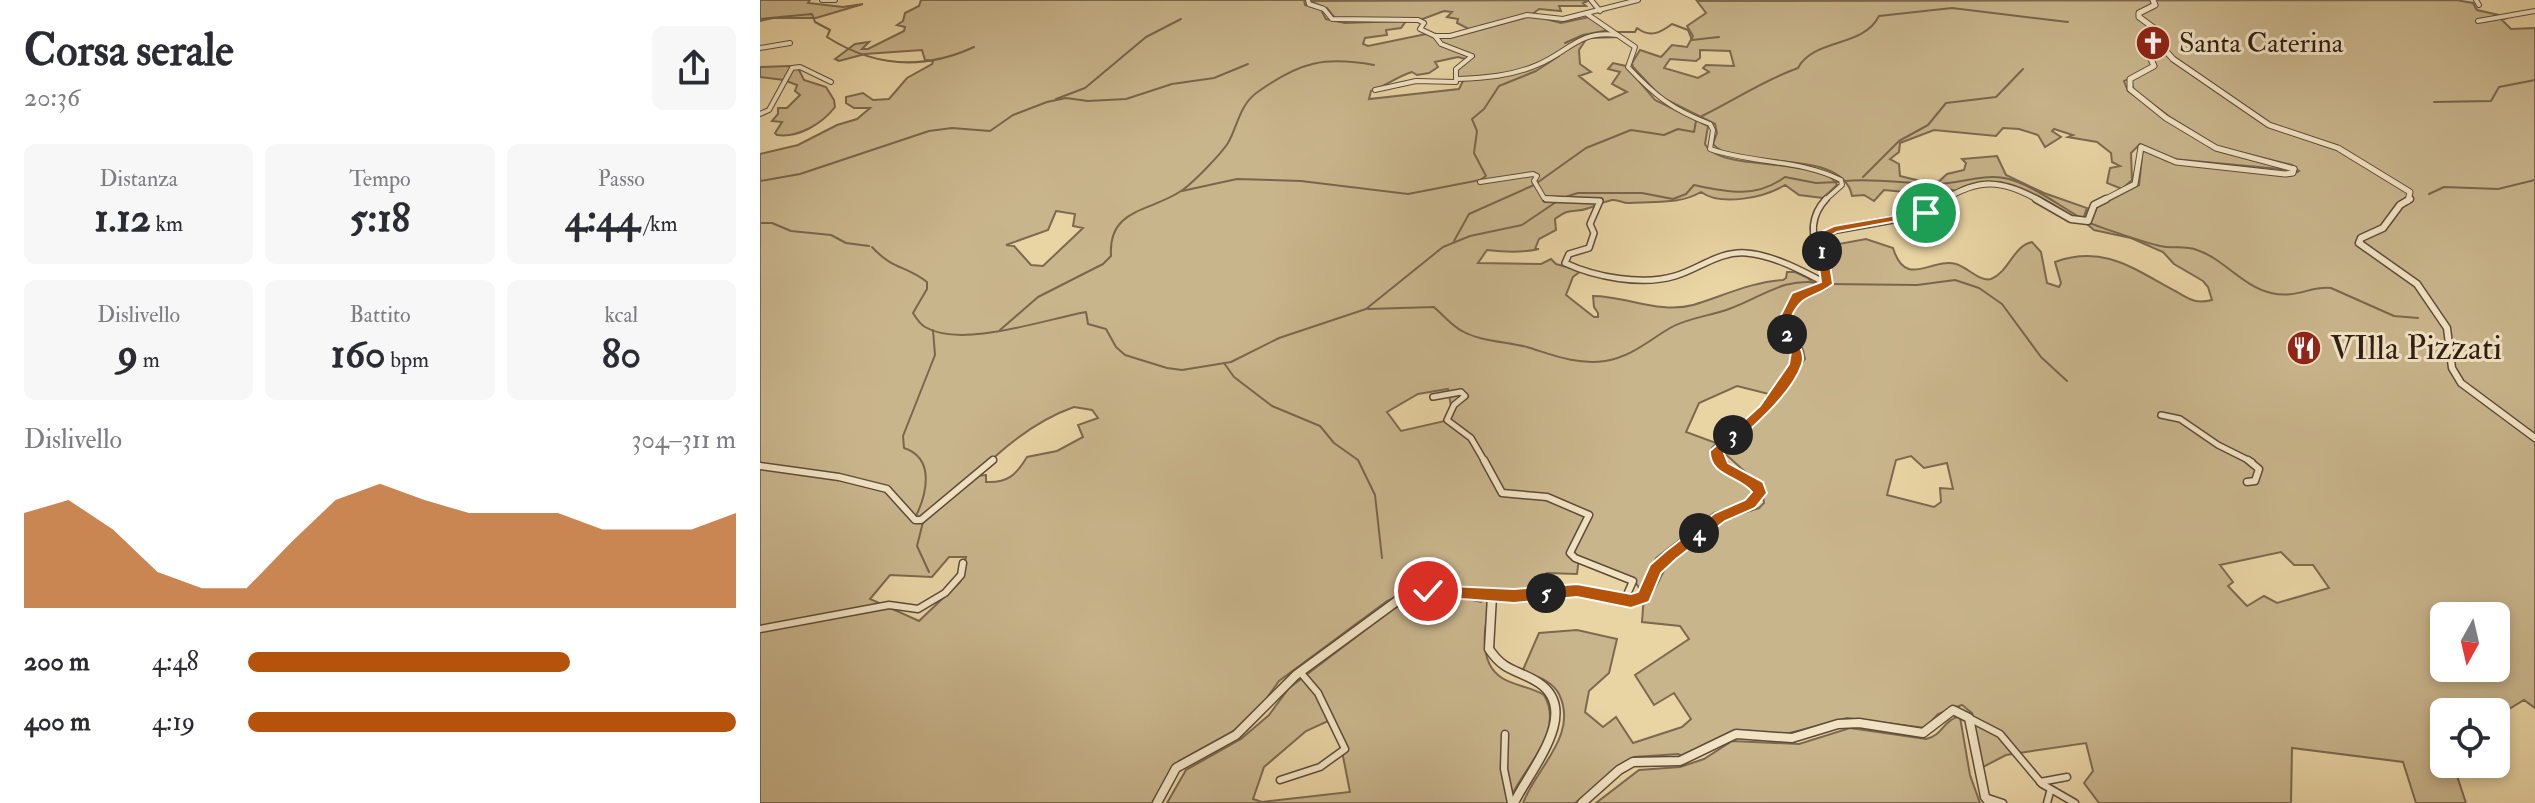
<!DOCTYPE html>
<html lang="it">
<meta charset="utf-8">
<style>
:root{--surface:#fff;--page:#f7f7f7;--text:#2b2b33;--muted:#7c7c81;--accent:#b45309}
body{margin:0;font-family:"IM FELL Double Pica",serif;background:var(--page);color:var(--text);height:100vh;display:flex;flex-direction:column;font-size:30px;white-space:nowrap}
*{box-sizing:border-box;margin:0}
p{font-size:26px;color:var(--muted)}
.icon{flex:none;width:44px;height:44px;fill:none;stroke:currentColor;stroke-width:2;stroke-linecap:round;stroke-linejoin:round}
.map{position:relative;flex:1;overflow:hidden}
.details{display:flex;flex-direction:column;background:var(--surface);width:760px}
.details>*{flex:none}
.needle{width:52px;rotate:188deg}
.tools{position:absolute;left:1670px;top:602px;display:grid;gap:16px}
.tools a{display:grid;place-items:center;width:80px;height:80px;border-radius:12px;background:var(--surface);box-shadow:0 4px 12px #0003;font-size:40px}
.pin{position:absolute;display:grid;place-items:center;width:68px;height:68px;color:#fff;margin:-34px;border:4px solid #fff;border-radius:50%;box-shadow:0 2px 8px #0007}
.km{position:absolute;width:40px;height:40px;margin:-20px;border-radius:50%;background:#222;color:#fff;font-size:22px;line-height:40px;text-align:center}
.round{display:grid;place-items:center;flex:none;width:84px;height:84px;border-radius:12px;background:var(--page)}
.head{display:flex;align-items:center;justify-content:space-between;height:136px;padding:0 24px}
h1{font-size:44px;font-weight:700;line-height:60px}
.stats{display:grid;grid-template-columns:repeat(3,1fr);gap:12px;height:136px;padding:8px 24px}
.stats div{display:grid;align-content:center;border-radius:12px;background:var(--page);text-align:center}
.stats b{font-size:40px;font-weight:700}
.stats small{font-size:22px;font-weight:400}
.stats p{font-size:22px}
.chart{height:224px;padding:16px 24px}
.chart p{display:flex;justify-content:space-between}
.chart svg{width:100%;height:144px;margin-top:8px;fill:var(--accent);opacity:.7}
ul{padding:0 24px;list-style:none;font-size:26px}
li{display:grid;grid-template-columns:128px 96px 1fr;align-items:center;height:60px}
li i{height:20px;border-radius:10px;background:var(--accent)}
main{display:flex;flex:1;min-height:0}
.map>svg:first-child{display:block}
.green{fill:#c9b58c;stroke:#7c6950;stroke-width:2;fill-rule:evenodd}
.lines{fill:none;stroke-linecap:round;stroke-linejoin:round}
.stream{stroke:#79664d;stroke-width:2}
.minor-far2-casing{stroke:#5e4b38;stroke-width:6}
.minor-far1-casing{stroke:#5e4b38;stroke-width:8}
.minor-casing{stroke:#5e4b38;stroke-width:9}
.tertiary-far2-casing{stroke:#5e4b38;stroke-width:7}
.tertiary-far1-casing{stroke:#5e4b38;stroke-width:9}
.tertiary-casing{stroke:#5e4b38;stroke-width:11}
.minor-far2{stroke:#f1e3c4;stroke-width:4}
.minor-far1{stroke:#f1e3c4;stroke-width:5}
.minor{stroke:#f1e3c4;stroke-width:6}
.tertiary-far2{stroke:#f1e3c4;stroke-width:5}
.tertiary-far1{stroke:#f1e3c4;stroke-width:6}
.tertiary{stroke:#f1e3c4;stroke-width:8}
.route{fill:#b45309;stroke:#fff;stroke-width:2}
.labels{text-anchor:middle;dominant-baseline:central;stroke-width:6;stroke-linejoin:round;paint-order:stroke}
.far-poi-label{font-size:28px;fill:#2f1d14;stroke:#f1e3c4;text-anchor:start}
.poi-label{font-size:34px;fill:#2f1d14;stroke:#f1e3c4;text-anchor:start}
</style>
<main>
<section class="details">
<div class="head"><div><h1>Corsa serale</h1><p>20:36</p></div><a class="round"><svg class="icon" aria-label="share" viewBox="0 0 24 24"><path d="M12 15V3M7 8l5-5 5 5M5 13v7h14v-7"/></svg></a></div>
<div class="stats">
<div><p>Distanza</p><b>1.12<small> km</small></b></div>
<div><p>Tempo</p><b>5:18</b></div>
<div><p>Passo</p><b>4:44<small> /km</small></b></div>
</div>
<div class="stats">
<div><p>Dislivello</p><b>9<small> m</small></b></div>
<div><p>Battito</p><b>160<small> bpm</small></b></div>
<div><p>kcal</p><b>80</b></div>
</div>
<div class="chart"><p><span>Dislivello</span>304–311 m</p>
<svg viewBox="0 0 160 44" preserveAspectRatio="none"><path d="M0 44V15L10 11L20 20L30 33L40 38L50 38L60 24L70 11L80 6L90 11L100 15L110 15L120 15L130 20L140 20L150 20L160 15V44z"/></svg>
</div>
<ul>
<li><b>200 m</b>4:48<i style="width:66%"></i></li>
<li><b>400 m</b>4:19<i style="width:100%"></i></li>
</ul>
</section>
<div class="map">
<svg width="1775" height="803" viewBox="0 0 1775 803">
<rect width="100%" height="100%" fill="#e9d4a4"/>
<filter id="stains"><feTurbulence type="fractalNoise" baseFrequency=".0025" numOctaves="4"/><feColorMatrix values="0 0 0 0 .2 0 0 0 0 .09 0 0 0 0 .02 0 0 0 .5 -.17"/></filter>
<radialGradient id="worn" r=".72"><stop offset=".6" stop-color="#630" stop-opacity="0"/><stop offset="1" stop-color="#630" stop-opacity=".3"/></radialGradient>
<g class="green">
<path d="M0 0H50L48 3 83 7 103 4 56 18H13L0 21Z"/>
<path d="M161 0H544L545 5 561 10 566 19 585 23 641 21 575 18 567 8 549 1 830 0 823 3 826 6H799L801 11 779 9 771 15 801 23 829 17 859 37 827 38 819 50 820 64 831 72 819 76 849 100 867 92 852 84 860 72 848 69 853 63 866 66 895 100 948 126 945 144C961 174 1063 155 1077 185L1063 198 1039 195 1025 185C1005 197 962 207 941 192 919 205 894 201 870 203 863 204 859 199 852 200 843 202 837 205 829 208 814 214 812 206 795 219L796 230 779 239 775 249H779C762 253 744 252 727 250L718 263 781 264 791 259 796 264 821 271 813 277 806 295 834 317H838V313L834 307 833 296C865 296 900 314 933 305 960 297 994 281 1023 280L1026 278 1027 272H1035L1048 278 1057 287C1034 294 1022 301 1020 327L1037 360 1018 394 1045 359C1041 329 1020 341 1035 301L1067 289 1072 283 1067 252 1070 236 1079 244 1106 239 1133 248C1146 290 1171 257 1196 264 1207 267 1220 282 1231 279 1249 272 1253 246 1272 242L1281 252 1287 283 1299 287 1301 283 1295 262C1345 244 1375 270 1417 292 1431 300 1436 304 1452 300L1448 287 1443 281 1414 264 1403 252 1371 238 1334 230 1327 224 1331 221 1337 207 1379 185 1383 148 1407 161 1420 164 1530 176 1539 171 1532 165 1459 147 1410 117 1374 90 1371 82 1375 76 1364 81 1368 91 1455 150 1530 170 1413 159 1380 144 1371 153 1372 180 1362 189 1347 183 1350 168 1360 166 1352 162 1351 153 1337 142 1308 137 1313 135 1294 129 1292 131 1301 137 1285 147 1278 135 1259 129 1243 128 1236 136 1174 130 1140 143 1139 152 1130 159 1139 164 1140 176 1164 182 1160 188 1145 192 1124 190 1114 201 1104 195 1092 196C1083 146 975 172 953 144L957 133 955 124 901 97 873 67 872 63 880 50 901 57 912 45 927 47 933 36 927 26 946 13 937 1 1696 0 1713 3 1717 10 1748 17 1742 20 1751 29 1775 28V708L1764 700 1736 717V712H1684V727L1680 728 1684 738V764H1693L1706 803H1656L1643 762 1532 748 1531 803H1339L1324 783 1333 771 1326 743 1246 755 1223 767 1212 713 1202 705 1178 714 1165 728 1087 718 1026 734 978 730 922 756 918 754 874 757 815 803H763C776 768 819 735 799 694 792 681 776 675 762 672L779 633 817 630 857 639 849 673 829 691 825 712 843 727 856 717 873 743 922 727 931 719 914 693 894 705 875 675 929 639 920 626 882 622 884 595 873 579 819 558 817 574 787 573 783 591 732 594C726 619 715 661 742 678 755 686 771 687 784 695 806 733 762 768 748 803H407L426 770 481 739 509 715 529 688 633 609 652 599 667 596 703 598 721 602 731 594 706 588 667 586 650 590 627 601 519 681 499 709 475 730 419 761 393 803H0V154L38 145 77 125 97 119 110 108H94L86 103V97L103 93 113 100 129 99 147 78 172 64 173 61 165 60 162 50 105 54 79 61 75 59 95 44 109 42 102 49H108L144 31 145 27 137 25 143 21 145 13 159 6ZM684 11 692 12 687 17 698 19 697 23 709 29 681 38 666 34 608 46 603 44 605 38 627 35 626 30 641 28 647 20H660ZM940 50 970 51 974 66 946 65 943 68 949 72 938 78 904 68 910 59 936 61 940 58ZM698 57 709 60 694 69 697 79H704L699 89 609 99 611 91C626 86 636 77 652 72L657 75 669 73 678 67 675 62ZM296 211 315 214 313 226 323 228 283 266 271 265 254 246 246 245 288 230ZM977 386 1017 396 1000 416 962 451 1002 487 1004 503 999 508 961 520 909 561 888 602 884 595 896 558 954 513 993 500V491L952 455V448L956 443 926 432 939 403ZM688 389 691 406 685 421 641 431 627 412 658 394ZM314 407 332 410 338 418 318 425 323 437 297 451 267 457C256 475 248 483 226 482V475L215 476C242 448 277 420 314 407ZM1151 456 1164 468 1187 463 1193 489 1180 488 1181 502 1174 507 1127 495 1136 460ZM1521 552 1534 565H1553L1569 588 1517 603 1504 596 1487 606 1468 586 1473 582 1460 565ZM189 557H206L200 582 159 621 110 599 130 575 172 577ZM1684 616H1736V668H1684ZM568 721 580 741 590 792 502 802 493 799 504 767 546 731Z"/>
<path d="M29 66 38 68 44 80 66 87 74 100 75 107C62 124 38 138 17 135L15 133 22 122 12 121 18 114V108H27L40 95 35 91 37 85 24 80 0 77V67Z"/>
<path d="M1237 156 1246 175 1284 193 1327 208 1323 219 1315 218C1278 196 1238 165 1195 191L1175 185 1187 174 1204 170 1206 163 1202 159Z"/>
<path d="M1197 717H1200L1210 775 1220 803H836L879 770 920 767 944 759 972 741 1039 744 1090 728 1166 739C1182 736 1183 721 1197 717Z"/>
</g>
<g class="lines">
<g class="stream">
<path d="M0 19 52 14 55 22 70 30 67 37C114 67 164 70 214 47"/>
<path d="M857 32H875L877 28C890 38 900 33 912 24L928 30 932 40 959 37"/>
<path d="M805 43 823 35 849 30"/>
<path d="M296 99 325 88 386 37 421 19"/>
<path d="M1674 102 1731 101 1739 87 1775 80"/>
<path d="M942 116C975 100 1004 80 1038 68 1054 38 1103 48 1119 16L1192 8 1308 22"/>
<path d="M1103 177 1139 141 1168 125 1186 103 1236 97 1263 69"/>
<path d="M0 181 40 174 169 131 192 128 230 131 253 115 287 102 306 98 328 101 366 99 412 84 454 78 488 64"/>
<path d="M1085 181C1116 178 1146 184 1177 184 1199 184 1221 174 1244 178 1270 183 1298 205 1321 218"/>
<path d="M422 191 477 179 541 181 648 194 720 180 726 176 714 153 717 131 712 119 724 109 739 86 776 71 799 56"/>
<path d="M1669 194 1684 187 1738 189 1775 180"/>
<path d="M802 198 818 193H882L913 199 926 194 934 185C967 192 995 199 1025 177L1056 183 1078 182"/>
<path d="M0 223H12L31 231 71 235 86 243 109 246"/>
<path d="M1329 223C1352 231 1376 240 1400 246 1412 249 1425 245 1437 250 1464 259 1482 286 1511 293 1537 299 1549 286 1571 288L1634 316 1658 318"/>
<path d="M694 241 709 214 774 185 826 148 871 130 904 135 918 129 934 132 936 121"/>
<path d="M112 247C133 270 145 265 167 282V289L153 313C156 318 160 324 165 327 202 349 286 319 326 312L328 324 346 329 356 347 365 355 407 368 422 370 471 362 519 338 606 309 683 247 710 236 762 225 796 202"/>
<path d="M1067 284 1157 285 1195 280 1219 288 1242 304 1281 357 1307 381"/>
<path d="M608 309 674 307C683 315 692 326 702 331 719 341 748 342 767 347 793 355 816 365 845 361 871 357 888 341 910 328 927 318 950 316 969 309 1003 297 1022 277 1061 283"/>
<path d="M240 330 278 297 343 264 351 256C348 208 390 212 421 191 432 184 461 154 468 143 478 126 479 104 499 91 540 62 565 56 614 65"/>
<path d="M464 363 474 377 512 406 560 426 574 443 598 460 615 495 622 558"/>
<path d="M156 516C167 493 175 458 144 448L143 436 175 355 173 330"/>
<path d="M163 522 157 546 169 572"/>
</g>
<g class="minor-far2-casing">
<g id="minor-far2">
<path d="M62 0H75"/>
<path d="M548 0 549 4 564 9 572 19 658 20 664 23 660 29 675 36H690L767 15 803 19 878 0"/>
<path d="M831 0 840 11"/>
<path d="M1716 0 1719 5"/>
<path d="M827 14 875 47 868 67C895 96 913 110 950 124L953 130 950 149C993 164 1039 159 1081 180L1082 185 1064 201"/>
<path d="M1718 21 1775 11"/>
<path d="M0 48 30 43"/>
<path d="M697 79C724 78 752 76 777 65 809 52 818 30 857 35"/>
<path d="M615 90 656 81 696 82V69L712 56 681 44 675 36"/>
<path d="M0 114 9 110 32 68 40 67 71 82"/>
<path d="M720 182 773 174 777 176 774 181 784 198 833 201"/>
</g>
</g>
<g class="minor-far1-casing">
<g id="minor-far1">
<path d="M786 199 840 201 830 224 834 233 829 248 809 254 805 263C835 277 882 286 915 276 939 269 959 251 986 253 1013 255 1043 271 1067 284"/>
<path d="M1062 252C1048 236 1052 214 1066 199"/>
<path d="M673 397 701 392 705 396 694 405 687 420 711 438 725 462"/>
<path d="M1401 415 1420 419 1458 445 1492 462"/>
<path d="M230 462 233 460"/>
</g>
</g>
<g class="minor-casing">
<g id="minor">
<path d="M724 460 742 493 787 497 829 515 810 553 815 558 873 581 865 599"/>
<path d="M0 466 79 477 127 489 155 520H161L233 460"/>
<path d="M1487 482 1495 481 1499 469 1488 460"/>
<path d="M0 629 129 605 158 609 185 593 201 575 203 563"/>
<path d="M1209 718 1240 734 1282 784 1315 803"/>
<path d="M745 734 744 769 751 803"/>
<path d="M520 780 560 767 585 749 558 693 541 673"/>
<path d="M1280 782 1307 777"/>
<path d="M1225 797 1243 803"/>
<path d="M1287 803 1290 792"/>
</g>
</g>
<g class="tertiary-far2-casing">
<g id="tertiary-far2">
<path d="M1393 0 1395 5 1379 13V17L1398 31 1394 38 1384 43 1394 66 1370 79V89L1406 118 1456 148 1534 169"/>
<path d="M1394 38 1413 59 1509 125 1578 148 1650 192 1648 201"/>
<path d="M1182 201C1219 178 1242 179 1280 201"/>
<path d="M1342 201 1375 184 1381 147 1416 162 1525 174 1533 173 1534 169"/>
</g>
</g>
<g class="tertiary-far1-casing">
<g id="tertiary-far1">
<path d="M1276 199 1311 219 1328 221 1334 205 1346 199"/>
<path d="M1650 199 1640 205 1623 228 1601 238 1599 243 1657 284 1687 328 1692 368 1701 383 1775 438"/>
<path d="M960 462 957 451 960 446C981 424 1034 393 1037 359 1040 332 1009 337 1037 296L1067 284 1062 241 1074 230 1158 215 1185 199"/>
</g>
</g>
<g class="tertiary-casing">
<g id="tertiary">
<path d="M732 596 729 649C745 673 758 669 779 683 822 712 769 771 754 803"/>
<path d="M397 803 416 768 476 735 536 675 637 601 668 591 754 596 817 590 871 601 883 597 896 569 911 555 960 517 990 504 1000 493C991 476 971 475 959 460"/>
<path d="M822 803 859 770 873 762 920 761 976 734 1032 738 1078 724 1099 723 1163 733 1193 710 1209 718 1225 797 1230 803"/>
</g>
</g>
<use href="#minor-far2" class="minor-far2"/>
<use href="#minor-far1" class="minor-far1"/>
<use href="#minor" class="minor"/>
<use href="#tertiary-far2" class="tertiary-far2"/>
<use href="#tertiary-far1" class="tertiary-far1"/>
<use href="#tertiary" class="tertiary"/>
</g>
<path class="route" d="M1166 210 1171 213 1169 215 1077 232 1070 236 1068 252 1073 284C1055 299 1042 292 1031 318 1024 335 1048 346 1042 364 1032 395 988 431 964 453L968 463 1003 482 1007 493 995 508 965 521 916 559 901 573 889 602 871 608 817 597 754 603 662 596V587L668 585 754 589 817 584 871 594 878 592 890 565 906 551 955 513 985 500 992 492C980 476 949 476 950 451L1000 406 1029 364 1031 352 1018 329V321L1032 293 1061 282 1057 252 1061 232 1074 226Z"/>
<defs>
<g id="church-disc" transform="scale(1.8)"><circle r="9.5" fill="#8f2418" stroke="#f1e3c4"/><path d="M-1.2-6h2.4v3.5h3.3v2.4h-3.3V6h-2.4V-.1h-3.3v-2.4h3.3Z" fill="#fff"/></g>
<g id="restaurant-disc" transform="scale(1.8)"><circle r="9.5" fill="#8f2418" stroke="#f1e3c4"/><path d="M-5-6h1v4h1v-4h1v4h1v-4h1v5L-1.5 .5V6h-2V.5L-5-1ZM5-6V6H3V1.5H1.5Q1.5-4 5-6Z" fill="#fff"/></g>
</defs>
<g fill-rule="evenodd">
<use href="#church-disc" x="1393" y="43"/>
<use href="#restaurant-disc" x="1544" y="348"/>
</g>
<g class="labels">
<g class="far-poi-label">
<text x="1419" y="43">Santa Caterina</text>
</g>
<g class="poi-label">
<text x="1570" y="348">VIlla Pizzati</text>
</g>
</g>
<rect width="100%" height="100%" filter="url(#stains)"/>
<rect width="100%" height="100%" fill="url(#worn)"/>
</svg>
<div class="tools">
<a><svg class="needle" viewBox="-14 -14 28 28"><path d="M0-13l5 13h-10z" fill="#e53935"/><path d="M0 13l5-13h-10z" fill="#7c7c81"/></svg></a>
<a><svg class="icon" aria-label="locate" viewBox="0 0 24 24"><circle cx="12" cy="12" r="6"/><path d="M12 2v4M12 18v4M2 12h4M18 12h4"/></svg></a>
</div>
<div class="pin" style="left:1166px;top:213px;background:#1e9e55"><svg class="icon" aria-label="arrive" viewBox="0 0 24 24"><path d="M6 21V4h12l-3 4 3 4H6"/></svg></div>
<div class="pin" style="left:668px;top:591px;background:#d93025"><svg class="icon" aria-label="check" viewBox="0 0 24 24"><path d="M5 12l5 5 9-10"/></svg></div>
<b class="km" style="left:1062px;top:251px">1</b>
<b class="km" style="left:1027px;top:334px">2</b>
<b class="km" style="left:973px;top:435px">3</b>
<b class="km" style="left:939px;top:533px">4</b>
<b class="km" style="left:786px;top:593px">5</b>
</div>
</main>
